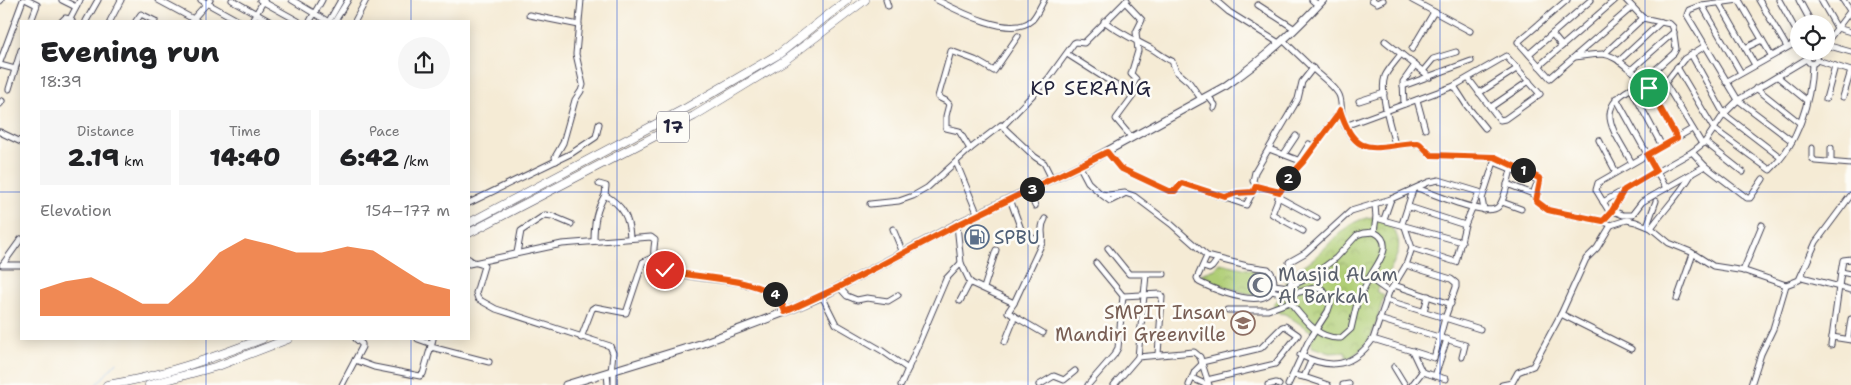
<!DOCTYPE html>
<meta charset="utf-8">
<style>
:root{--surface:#fff;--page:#f6f6f6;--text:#202124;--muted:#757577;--accent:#ea580c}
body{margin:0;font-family:"Shantell Sans",sans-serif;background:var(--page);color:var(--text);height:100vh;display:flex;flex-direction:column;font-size:19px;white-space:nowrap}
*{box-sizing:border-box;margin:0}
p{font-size:16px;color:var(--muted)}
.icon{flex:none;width:28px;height:28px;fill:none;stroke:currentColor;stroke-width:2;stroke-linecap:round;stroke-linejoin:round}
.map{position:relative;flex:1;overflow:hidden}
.side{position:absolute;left:20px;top:20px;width:450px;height:320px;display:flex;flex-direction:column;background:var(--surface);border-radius:0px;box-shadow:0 2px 12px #0003}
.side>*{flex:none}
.tools{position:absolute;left:1790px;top:15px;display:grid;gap:10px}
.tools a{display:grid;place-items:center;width:45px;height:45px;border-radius:50%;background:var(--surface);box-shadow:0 2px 12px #0003;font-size:25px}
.pin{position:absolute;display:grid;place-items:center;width:42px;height:42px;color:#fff;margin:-21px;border:2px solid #fff;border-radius:50%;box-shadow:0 1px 5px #0007}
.km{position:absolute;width:25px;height:25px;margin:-12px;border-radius:50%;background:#222;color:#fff;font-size:14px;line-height:25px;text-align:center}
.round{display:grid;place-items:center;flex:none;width:52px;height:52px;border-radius:26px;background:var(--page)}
.head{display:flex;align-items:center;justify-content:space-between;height:85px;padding:0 20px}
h1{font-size:28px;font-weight:800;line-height:38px}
.figures{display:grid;grid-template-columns:repeat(3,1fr);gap:8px;height:85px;padding:5px 20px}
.figures div{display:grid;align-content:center;border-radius:0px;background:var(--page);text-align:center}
.figures b{font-size:25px;font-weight:800}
.figures small{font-size:14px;font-weight:400}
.figures p{font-size:14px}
.chart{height:140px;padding:10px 20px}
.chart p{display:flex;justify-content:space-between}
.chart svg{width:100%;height:90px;margin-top:5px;fill:var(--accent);opacity:.7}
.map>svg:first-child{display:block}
.park{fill:url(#park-crowns);stroke:#687858}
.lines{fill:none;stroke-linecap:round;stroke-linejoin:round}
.stream{stroke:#88b9f4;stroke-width:1}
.minor-casing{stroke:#424052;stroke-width:7}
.major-casing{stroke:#424052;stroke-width:9}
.highway-casing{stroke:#424052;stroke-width:9}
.minor{stroke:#fff;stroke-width:5}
.major{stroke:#fff;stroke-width:7}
.highway{stroke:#fff;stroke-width:8}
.route-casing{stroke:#fff;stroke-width:10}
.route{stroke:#ea580c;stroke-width:6}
.grid{fill:none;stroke:#1d4ed8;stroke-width:1;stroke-opacity:0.55}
.labels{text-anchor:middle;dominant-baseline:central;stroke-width:5;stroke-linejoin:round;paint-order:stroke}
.shield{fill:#fdfcf7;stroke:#646373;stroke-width:1}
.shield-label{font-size:18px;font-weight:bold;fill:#22223b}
.service-label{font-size:19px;fill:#4e5e75;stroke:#fdfcf7;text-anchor:start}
.worship-label{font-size:19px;fill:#5b616d;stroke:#fdfcf7;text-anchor:start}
.education-label{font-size:19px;fill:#785e54;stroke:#fdfcf7;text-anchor:end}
.neighbourhood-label{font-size:20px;letter-spacing:1px;fill:#22223b;stroke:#fdfcf7}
</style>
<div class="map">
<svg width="1851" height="385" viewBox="0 0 1851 385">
<defs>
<pattern id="park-crowns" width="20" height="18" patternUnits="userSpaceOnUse" patternTransform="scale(1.25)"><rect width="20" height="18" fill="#afcd74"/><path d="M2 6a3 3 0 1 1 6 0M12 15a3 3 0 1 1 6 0" fill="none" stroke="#96b065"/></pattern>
</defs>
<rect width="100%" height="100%" fill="#fdfcf7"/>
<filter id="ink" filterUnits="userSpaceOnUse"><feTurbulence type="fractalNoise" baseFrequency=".02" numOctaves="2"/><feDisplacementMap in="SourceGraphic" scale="10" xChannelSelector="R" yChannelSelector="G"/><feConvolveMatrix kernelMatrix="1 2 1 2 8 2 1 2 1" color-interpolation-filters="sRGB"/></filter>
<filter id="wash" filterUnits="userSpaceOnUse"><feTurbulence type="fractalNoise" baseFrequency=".0096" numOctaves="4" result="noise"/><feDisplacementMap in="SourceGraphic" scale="20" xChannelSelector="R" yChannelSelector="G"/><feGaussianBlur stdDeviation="1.12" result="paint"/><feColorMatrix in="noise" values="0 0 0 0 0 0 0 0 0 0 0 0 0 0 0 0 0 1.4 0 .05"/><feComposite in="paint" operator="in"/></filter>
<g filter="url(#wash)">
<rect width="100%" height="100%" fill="#f5ebd5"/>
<g class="park">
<path d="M1373 217C1417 234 1395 264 1376 291L1384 295C1376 322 1374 345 1347 359L1345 352 1330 353 1312 347 1311 342 1315 334 1285 314 1279 313 1273 304C1283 297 1289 285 1285 272 1294 270 1303 267 1310 261 1331 246 1345 219 1373 217Z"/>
<path d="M1220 263 1265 273 1271 279 1272 287 1264 296H1255L1218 284 1212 285 1204 283 1201 274 1215 269Z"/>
</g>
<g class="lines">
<path class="stream" d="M96 385 117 362"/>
</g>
</g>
<g filter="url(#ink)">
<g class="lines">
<g class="minor-casing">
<g id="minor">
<path d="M27 0 37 5 31 21"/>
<path d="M62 0 76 7"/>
<path d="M158 0 197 21"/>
<path d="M201 0 239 21"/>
<path d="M232 0 269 21"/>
<path d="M260 0 298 21"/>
<path d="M292 0 327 21"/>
<path d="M886 0 888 6"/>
<path d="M937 0C958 11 1011 39 1032 20 1037 15 1040 7 1044 0"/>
<path d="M1215 0 1229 12 1279 43"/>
<path d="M1312 0 1318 5"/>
<path d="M1372 0 1377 3 1383 0"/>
<path d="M1412 0 1470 31"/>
<path d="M1567 0 1518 42 1550 78 1632 7"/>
<path d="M1739 0 1702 5 1689 10 1687 15 1738 100 1792 141"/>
<path d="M1739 0 1771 55"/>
<path d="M1759 0 1787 47"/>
<path d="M1779 0 1799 36"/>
<path d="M1799 0 1812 24"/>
<path d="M1821 0 1837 28 1851 32"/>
<path d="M1843 0 1851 12"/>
<path d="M0 1 1 0"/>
<path d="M1125 2 1142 20 1136 32 1138 51 1131 74 1136 79 1130 91 1133 96 1116 119 1132 138"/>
<path d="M1719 2 1755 65"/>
<path d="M1258 5 1295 29"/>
<path d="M1702 5 1741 73"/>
<path d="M529 15 579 25"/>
<path d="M192 20 210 0"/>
<path d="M62 21 65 18 70 19"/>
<path d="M72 21 70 19 80 0"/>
<path d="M86 21 98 0"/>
<path d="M110 21 121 0"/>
<path d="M136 21 141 14 155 21"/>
<path d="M252 21 264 0"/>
<path d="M310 21 322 0"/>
<path d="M329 21 341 0"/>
<path d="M335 21 348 0"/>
<path d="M355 21 366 0"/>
<path d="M1104 21C1119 33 1135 40 1152 49 1159 53 1164 58 1172 61L1176 71 1189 82 1202 100"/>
<path d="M1552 34 1562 46"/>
<path d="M1283 40C1293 50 1303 59 1313 69 1322 77 1332 84 1338 93 1343 100 1340 110 1343 119 1355 160 1385 145 1417 143L1420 144 1431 155 1495 157 1539 178 1540 181 1536 201 1548 210 1557 212 1603 221 1611 225 1627 220 1636 222 1651 228 1669 243 1691 252 1713 266 1745 271 1786 285"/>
<path d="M1385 41 1430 77"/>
<path d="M1826 43 1851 10"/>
<path d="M1826 45 1851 52"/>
<path d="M1745 48 1762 40"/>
<path d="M1412 49 1434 12"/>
<path d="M1067 54 1125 91 1129 92"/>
<path d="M1529 54 1591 0"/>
<path d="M1604 54 1643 18 1626 0"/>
<path d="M1691 54 1724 114 1780 157"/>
<circle cx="1812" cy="59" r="4.5"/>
<path d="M1575 57C1584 56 1594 54 1603 54 1620 56 1632 76 1646 78L1674 53 1676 49 1673 27 1670 24 1643 18"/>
<path d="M1817 60 1851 71 1843 97"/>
<path d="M1619 61 1661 22"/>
<path d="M0 62 23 0"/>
<path d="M0 65 15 69"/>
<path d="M1539 66 1615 0"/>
<path d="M1677 67 1714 129 1770 170C1798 144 1811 101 1812 64"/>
<path d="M1632 69 1674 32"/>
<path d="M1423 71 1433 59 1456 52"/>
<path d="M1778 77 1806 100"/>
<path d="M1726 82 1799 41"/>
<path d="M1665 83 1702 144"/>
<path d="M1403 86 1471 61"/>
<path d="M1454 86 1506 56 1540 94 1505 119 1500 120 1468 78"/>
<path d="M1631 88 1662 146"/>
<path d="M1649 88 1677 138"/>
<path d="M1756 88 1800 123"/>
<path d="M9 89 21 50"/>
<path d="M1479 93 1518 68"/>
<path d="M1208 96 1215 105 1214 108"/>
<path d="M1616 98 1666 188"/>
<path d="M1826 99 1835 66"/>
<path d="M1417 100 1425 129"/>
<path d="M1359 101 1384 93"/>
<path d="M0 104 2 101"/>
<path d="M1404 104 1403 82 1415 65"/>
<path d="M1491 107 1529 81"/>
<path d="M1003 126 1048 79 1074 43 1076 42 1084 43 1127 0"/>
<path d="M1345 126 1454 86 1467 106 1485 128"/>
<path d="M0 132 21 142"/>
<path d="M1599 140 1616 172"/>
<path d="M1705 142 1743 172"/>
<path d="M1395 145C1391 127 1379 94 1385 76 1389 68 1396 61 1401 54"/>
<path d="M1812 148V158L1815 161 1851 164"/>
<path d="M970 149 959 131 946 128V116L949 104 946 101 938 97 951 51 975 60 994 71 1018 36"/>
<path d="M1269 149 1303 162"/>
<path d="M1107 151 1120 168 1169 191H1175L1182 183 1246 205 1256 186 1253 181 1255 172 1298 99 1302 82 1313 68"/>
<path d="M1692 152 1705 166 1747 198H1750L1763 179"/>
<path d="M1284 154 1296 136"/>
<path d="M1299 160 1309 144"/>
<path d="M556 161 555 157 563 143 575 100 581 91 583 85 576 54 581 0"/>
<path d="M956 162 978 215"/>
<path d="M1831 162V148"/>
<path d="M1632 163C1613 129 1591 107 1638 85L1653 88 1665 83 1684 59 1705 46"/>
<path d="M1079 165 1088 182 1101 194 1108 195 1125 193 1134 196 1171 224 1207 256 1247 266 1268 269C1273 274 1275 280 1273 287 1266 311 1218 291 1203 284L1199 282 1197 278 1207 256"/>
<path d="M599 184 606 186 605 195C623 206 629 217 630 237"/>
<path d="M1507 184 1533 194 1536 186"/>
<path d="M1256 186 1280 192"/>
<path d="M1417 188C1432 193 1487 218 1498 207 1505 201 1508 179 1511 170"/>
<path d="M1029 191 1035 206"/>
<path d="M1102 195 1110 201 1124 194"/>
<path d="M1226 197 1237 193 1253 192"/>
<path d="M1278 197 1317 218"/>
<path d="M1010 199 1022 232 1042 243"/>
<path d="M1502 202 1521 209"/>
<path d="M1603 202 1692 152 1705 142 1724 114 1738 100 1808 58"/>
<path d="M469 203 572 153 596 137 599 124"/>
<path d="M870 204 899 201 913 196 927 188 970 149 1001 125 1035 157 1044 163 1052 179"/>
<path d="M1409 207 1465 225"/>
<path d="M1484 210 1482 199 1494 162 1535 179"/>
<path d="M1613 211 1623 215H1632L1642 202 1705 166"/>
<path d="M1610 213 1596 190 1598 183 1692 129"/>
<path d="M1376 218 1462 242"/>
<path d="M1384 219 1391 199"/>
<path d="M1603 221 1613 211 1624 190"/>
<path d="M1402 224 1413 190"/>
<path d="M1647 226 1656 201"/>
<path d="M1651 228C1664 210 1680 194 1691 175"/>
<path d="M893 229 903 253"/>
<path d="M1303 231 1272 214 1284 184 1337 116 1340 110"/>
<path d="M1374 232C1396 243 1377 264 1369 278L1389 292 1394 285"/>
<path d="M1374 232 1376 218 1375 204"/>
<path d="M594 241C594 223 596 210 605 195"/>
<path d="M1108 248 1129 274H1164"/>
<path d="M1412 248 1406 265 1394 285 1451 304"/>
<path d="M517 253 521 231 545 215 552 216 571 224"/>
<path d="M469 259C473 264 480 262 484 266L476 293 478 299 496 309 610 346 613 353 611 372"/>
<path d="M961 263 970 282 973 284 1014 303 1008 312 1014 316 1013 322 1005 342"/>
<path d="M3 264 21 239"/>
<path d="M469 264 562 244 651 237 655 240C654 247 652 257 657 263 670 279 721 278 741 283 755 286 769 290 781 298L785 312"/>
<path d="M2 265H21"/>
<path d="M1203 267 1209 269 1212 267 1218 259"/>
<path d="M1743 271 1762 225"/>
<path d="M1841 272 1843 260 1851 259"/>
<path d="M1802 277 1851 290"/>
<path d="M1274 285 1289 287 1312 276 1336 258 1357 235 1363 233 1374 232"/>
<path d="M839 287 847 296 857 300 867 298 888 301 898 295"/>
<path d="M984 288 996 250"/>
<path d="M1272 291 1288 295 1315 288 1322 289 1330 299V305L1328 311 1308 342 1288 385"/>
<path d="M822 296 836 324 881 350 908 369"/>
<path d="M1123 296 1160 294 1162 297 1158 354"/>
<path d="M1677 299 1693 254"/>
<path d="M1386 300 1445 318 1456 287V283L1451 279 1406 265"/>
<path d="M960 301 970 282"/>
<path d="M1290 302C1303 318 1318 340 1341 338L1351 329 1357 303 1369 278"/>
<path d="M1014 303 1042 243C1044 234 1039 228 1045 219"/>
<path d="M1228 310H1268L1290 302 1288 295 1291 281 1289 262 1305 253 1351 211 1391 199 1429 182 1439 180 1479 192 1465 225 1456 262 1412 248 1405 227"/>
<path d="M1424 311 1428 296"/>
<path d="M1561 314 1631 349"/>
<path d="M1014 316 1043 333"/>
<path d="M1379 319 1465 345 1462 357"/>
<path d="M1832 337 1851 340"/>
<path d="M581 338 592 309 595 307 626 313 643 262 654 257"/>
<path d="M418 339 432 344"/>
<path d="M1373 339 1389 292"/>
<path d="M1848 339 1851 319"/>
<path d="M1831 345 1841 272 1851 274"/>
<path d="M431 347 489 362"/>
<path d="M1412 351 1434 358 1445 318 1480 329"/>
<path d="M1300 355C1331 370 1353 367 1373 339L1412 351 1422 372 1446 379"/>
<path d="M1138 357 1194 352 1200 357 1209 385"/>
<path d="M355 360 374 367 420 376 423 374 433 339"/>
<path d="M1202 362 1261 348 1282 327 1285 326 1298 335 1275 364 1207 380"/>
<path d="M1394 367 1405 385"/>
<path d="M614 371V385"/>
<path d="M607 373 608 385"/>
<path d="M1293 375 1304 377 1328 385"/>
<path d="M1435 376 1447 339"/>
<path d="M1304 377 1311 361"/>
<path d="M1192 378 1207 385"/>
<path d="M342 385 362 347V344L356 339"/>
<path d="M901 385 946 279 961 263 957 225"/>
<path d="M1039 385 1054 376 1064 380 1075 371"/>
<path d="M1088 385 1114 355 1118 348 1123 296 1096 263"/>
<path d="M1114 385 1138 357 1146 275"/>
<path d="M1189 385 1195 371 1202 364"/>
<path d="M1268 385 1276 383 1279 385"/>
<path d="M1343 385 1349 384"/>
<path d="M1412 385 1422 372"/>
<path d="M1502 385 1512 383 1518 372 1533 366 1561 314 1586 259 1597 248 1611 225"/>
<path d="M1751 385 1761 354 1773 329 1786 285 1799 280 1816 242 1851 195"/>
</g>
</g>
<g class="major-casing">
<path id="major" d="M566 385 700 344 785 312 822 296 961 222 1089 161 1224 87C1260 62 1294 32 1323 0"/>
</g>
<g class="highway-casing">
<g id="highway">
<path d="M469 223 688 107 779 54 847 0"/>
<path d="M469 233 694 116 784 61 865 0"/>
<path d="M107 385C160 377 212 358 262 339"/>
<path d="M149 385 218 366 288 339"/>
</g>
</g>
<use href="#minor" class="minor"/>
<use href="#major" class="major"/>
<use href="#highway" class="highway"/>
</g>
</g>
<g class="lines" filter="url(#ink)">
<g class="route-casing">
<path id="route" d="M665 270C703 280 747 276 780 298L785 312 839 287 957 225 1107 152 1120 168 1169 191H1175L1182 183 1225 197 1237 193 1253 192 1256 186 1280 192 1289 177 1303 162 1337 116 1340 110C1356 162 1375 145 1417 143L1420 144 1431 155 1495 157 1539 178 1540 181 1536 201 1548 210 1557 212 1603 221 1612 211 1624 190 1656 171 1647 155 1677 138 1649 88"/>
</g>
<use href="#route" class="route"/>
</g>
<path class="grid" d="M206 0V21M411 0V21M617 0V385M823 0V385M1028 0V385M1234 0V385M1440 0V385M1645 0V385M0 192H21M469 192H1851M206 339V385M411 339V385"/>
<defs>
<g id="fuel-ring" transform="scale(1.25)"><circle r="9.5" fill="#fdfcf7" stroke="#5c6f8a" stroke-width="1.5"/><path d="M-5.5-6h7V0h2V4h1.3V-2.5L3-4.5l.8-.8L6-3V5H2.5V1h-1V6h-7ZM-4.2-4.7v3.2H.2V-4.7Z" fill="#5c6f8a"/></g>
<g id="mosque-ring" transform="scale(1.25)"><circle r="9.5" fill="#fdfcf7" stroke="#6b7280" stroke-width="1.5"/><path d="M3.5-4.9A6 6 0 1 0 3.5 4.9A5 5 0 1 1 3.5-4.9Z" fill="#6b7280"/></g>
<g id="school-ring" transform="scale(1.25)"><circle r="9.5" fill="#fdfcf7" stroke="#8d6e63" stroke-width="1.5"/><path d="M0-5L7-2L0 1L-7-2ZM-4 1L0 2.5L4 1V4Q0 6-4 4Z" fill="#8d6e63"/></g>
</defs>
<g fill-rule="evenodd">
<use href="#fuel-ring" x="977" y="237"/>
<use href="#mosque-ring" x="1260" y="285"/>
<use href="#school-ring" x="1243" y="323"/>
</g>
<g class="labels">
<rect class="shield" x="657" y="111.5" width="32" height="31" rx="4"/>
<g class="shield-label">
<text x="673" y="127">17</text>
</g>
<g class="service-label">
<text x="994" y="237">SPBU</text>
</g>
<g class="worship-label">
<text x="1278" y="274">Masjid ALam<tspan x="1278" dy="22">Al Barkah</tspan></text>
</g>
<g class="education-label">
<text x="1226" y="312">SMPIT Insan<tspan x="1226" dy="22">Mandiri Greenville</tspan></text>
</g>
<g class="neighbourhood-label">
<text x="1091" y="88">KP SERANG</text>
</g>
</g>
</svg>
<div class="tools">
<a><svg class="icon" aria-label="locate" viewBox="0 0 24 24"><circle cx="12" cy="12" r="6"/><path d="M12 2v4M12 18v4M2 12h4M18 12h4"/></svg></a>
</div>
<div class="pin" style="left:1649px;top:88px;background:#1e9e55"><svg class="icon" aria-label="arrive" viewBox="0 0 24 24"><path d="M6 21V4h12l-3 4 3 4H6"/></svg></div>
<div class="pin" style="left:665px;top:270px;background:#d93025"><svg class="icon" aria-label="check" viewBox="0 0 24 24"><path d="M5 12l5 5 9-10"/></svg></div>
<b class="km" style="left:1523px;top:170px">1</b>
<b class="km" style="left:1288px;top:178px">2</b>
<b class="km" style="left:1032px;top:189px">3</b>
<b class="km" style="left:775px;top:294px">4</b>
<section class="side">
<div class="head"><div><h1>Evening run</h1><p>18:39</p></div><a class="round"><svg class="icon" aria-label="share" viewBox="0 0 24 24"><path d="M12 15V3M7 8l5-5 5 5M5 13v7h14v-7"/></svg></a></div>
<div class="figures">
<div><p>Distance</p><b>2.19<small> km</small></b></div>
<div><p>Time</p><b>14:40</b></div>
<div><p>Pace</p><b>6:42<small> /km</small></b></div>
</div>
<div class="chart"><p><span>Elevation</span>154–177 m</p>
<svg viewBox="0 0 160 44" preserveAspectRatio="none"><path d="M0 44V31L10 27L20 25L30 31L40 38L50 38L60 27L70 13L80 6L90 9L100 13L110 13L120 10L130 12L140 20L150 28L160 31V44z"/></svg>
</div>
</section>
</div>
